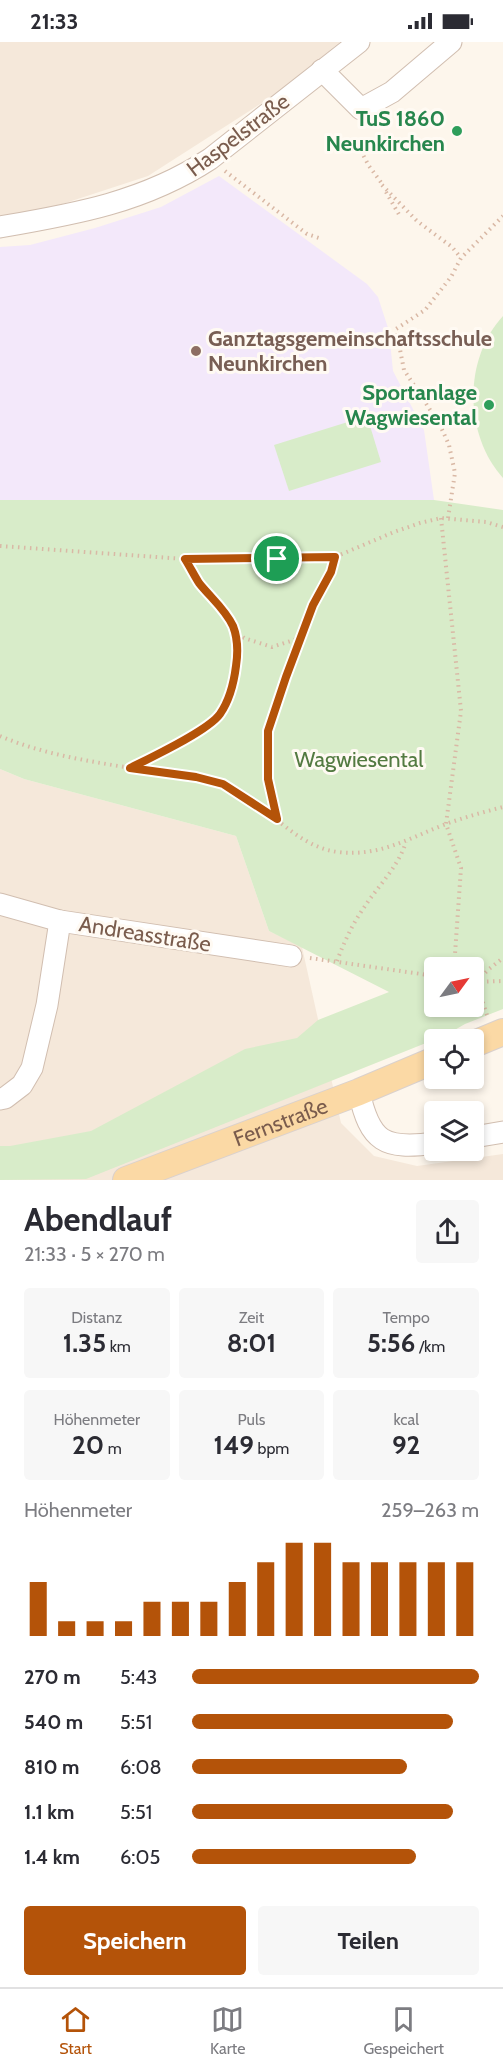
<!DOCTYPE html>
<html lang="de">
<meta charset="utf-8">
<style>
:root{--surface:#fff;--page:#f7f7f7;--text:#2b2b33;--muted:#7c7c81;--line:#e1e1e2;--accent:#b45309}
body{margin:0;font-family:Cabin,sans-serif;background:var(--page);color:var(--text);height:100vh;display:flex;flex-direction:column;font-size:22px;white-space:nowrap}
*{box-sizing:border-box;margin:0}
p{font-size:20px;color:var(--muted)}
.icon{flex:none;width:33px;height:33px;fill:none;stroke:currentColor;stroke-width:2;stroke-linecap:round;stroke-linejoin:round}
.map{position:relative;height:1138px;overflow:hidden}
.details{display:flex;flex-direction:column;background:var(--surface);flex:1}
.details>*{flex:none}
.needle{width:39px;rotate:57deg}
.buttons{position:absolute;left:424px;top:915px;display:grid;gap:12px}
.buttons a{display:grid;place-items:center;width:60px;height:60px;border-radius:6px;background:var(--surface);box-shadow:0 3px 9px #0003;font-size:30px}
.pin{position:absolute;display:grid;place-items:center;width:51px;height:51px;color:#fff;margin:-26px;border:3px solid #fff;border-radius:50%;box-shadow:0 2px 6px #0007}
.round{display:grid;place-items:center;flex:none;width:63px;height:63px;border-radius:6px;background:var(--page)}
.overview{display:flex;align-items:center;justify-content:space-between;height:102px;padding:0 24px}
h1{font-size:33px;font-weight:700;line-height:45px}
.metrics{display:grid;grid-template-columns:repeat(3,1fr);gap:9px;height:102px;padding:6px 24px}
.metrics div{display:grid;align-content:center;border-radius:6px;background:var(--page);text-align:center}
.metrics b{font-size:26px;font-weight:700}
.metrics small{font-size:16px;font-weight:400}
.metrics p{font-size:16px}
.chart{height:168px;padding:12px 24px}
.chart p{display:flex;justify-content:space-between}
.chart svg{width:100%;height:108px;margin-top:6px;stroke:var(--accent);stroke-width:6}
.cta{display:flex;gap:12px;margin-top:auto;padding:12px 24px}
.cta a{flex:1;height:69px;border-radius:6px;background:var(--accent);color:#fff;font-size:24px;font-weight:700;line-height:69px;text-align:center}
.cta a+a{background:var(--page);color:var(--text)}
ul{padding:0 24px;list-style:none;font-size:20px}
li{display:grid;grid-template-columns:96px 72px 1fr;align-items:center;height:45px}
li i{height:15px;border-radius:8px;background:var(--accent)}
.status{display:flex;justify-content:space-between;align-items:center;height:42px;padding:0 30px;background:var(--surface);direction:ltr}
.status svg{height:16px;fill:currentColor}
.dock{display:flex;justify-content:space-around;align-items:center;height:84px;border-top:2px solid var(--line);background:var(--surface);font-size:16px;color:var(--muted)}
.dock a{display:grid;justify-items:center;gap:3px}
.dock .on{color:var(--accent)}
.map>svg:first-child{display:block}
.residential{fill:#f5e8da}
.education{fill:#f3e8fa}
.green{fill:#d8ecc9;fill-rule:evenodd}
.lines{fill:none;stroke-linecap:round;stroke-linejoin:round}
.minor-casing{stroke:#d1beb0;stroke-width:23}
.major-casing{stroke:#dad1cd;stroke-width:28}
.path{stroke:#d9b8a5;stroke-width:4;stroke-dasharray:1.5 4.5;stroke-linecap:butt}
.minor{stroke:#fff;stroke-width:21}
.major{stroke:#fbd9a5;stroke-width:26}
.route-casing{stroke:#fff;stroke-width:12}
.route{stroke:#b45309;stroke-width:8}
.leisure-dot{fill:#2e9e5b;stroke:#fffaf3;stroke-width:2}
.education-dot{fill:#8d6e63;stroke:#fffaf3;stroke-width:2}
.labels{text-anchor:middle;dominant-baseline:central;stroke-width:6;stroke-linejoin:round;paint-order:stroke}
.leisure-label{font-size:22px;font-weight:bold;fill:#27864d;stroke:#fffaf3;text-anchor:end}
.street-label{font-size:22px;fill:#7a5c4d;stroke:#fffaf3}
.education-label{font-size:22px;font-weight:bold;fill:#785e54;stroke:#fffaf3;text-anchor:start}
.park-label{font-size:22px;fill:#537a41;stroke:#fffaf3}
</style>
<div class="status"><b>21:33</b><svg viewBox="0 0 49 12"><path d="M0 12V9h3v3zM5 12V6h3v6zM10 12V3h3v9zM15 12V0h3v12zM26 1h20v11H26zM47 4h2v5h-2z"/></svg></div>
<div class="map">
<svg width="503" height="1138" viewBox="0 0 503 1138">
<rect width="100%" height="100%" fill="#fdf6ec"/>
<g class="residential">
<path d="M0 0H340L276 52 148 134 41 169 0 176Z"/>
<path d="M0 727 24 737 236 794 269 889 302 905 341 1081 374 1114 417 1124 503 1112V1138H0Z"/>
</g>
<path class="education" d="M219 134 367 242 378 255 389 289 393 329 424 388 434 458H0V205L30 203 95 186 161 165Z"/>
<g class="green">
<path d="M503 274V436C464 393 463 317 503 274Z"/>
<path d="M367 374 381 420 289 449 274 403Z"/>
<path d="M0 458H434L503 468V967L465 982 446 993 86 1137 0 1138V1104H10L91 1089 245 1007 297 996 318 978 389 950 269 889 236 794 24 737 0 727ZM435 926H474V964H435Z"/>
</g>
<g class="lines">
<g class="minor-casing">
<g id="minor">
<path d="M322 28 361 67 392 50 451 0"/>
<path d="M0 185C76 172 144 160 210 117L359 0"/>
<path d="M0 862 60 879 291 914"/>
<path d="M359 1050C370 1100 384 1108 435 1101"/>
<path d="M0 1057 5 1056 22 1043 32 1026 47 963 60 879"/>
<path d="M474 1095 503 1090"/>
</g>
</g>
<g class="major-casing">
<g id="major">
<path d="M474 1002 503 990"/>
<path id="s1" d="M126 1138 359 1050 435 1018"/>
</g>
</g>
<g class="path">
<path d="M355 98 369 124 383 143"/>
<path d="M225 129 307 192 322 197"/>
<path d="M382 143 417 179 452 205 461 216"/>
<path d="M386 150 401 176"/>
<path d="M441 476 461 669 446 782 461 826 454 926"/>
<path d="M448 476 455 431 449 403 440 383 404 328 396 287 425 268 451 235 461 216 503 174"/>
<path d="M0 504 185 517 335 515 394 490 420 481 441 476 486 480 503 485"/>
<path d="M234 587 244 596 272 605 300 596"/>
<path d="M0 694C47 714 100 721 150 729 174 732 199 733 222 741 264 756 291 804 338 810 380 815 409 796 446 782 465 775 484 770 503 765"/>
<path d="M131 725C155 714 200 693 218 673 227 663 234 640 235 626 237 613 239 598 233 585 226 568 211 556 200 541 194 534 190 525 186 518"/>
<path d="M277 777 268 737V689L300 596 313 563 331 530 335 515"/>
<path d="M310 916 435 934"/>
<path d="M337 919C344 900 353 881 365 864 379 843 398 825 406 800"/>
<path d="M475 940 503 939"/>
<path d="M487 973 476 940 489 927 503 916"/>
</g>
<use href="#minor" class="minor"/>
<use href="#major" class="major"/>
</g>
<g class="lines">
<g class="route-casing">
<path id="route" d="M335 515 331 530 313 563 286 635 268 689V737L277 777 223 742 196 735 130 726C150 716 208 689 220 672 229 659 234 640 236 624 238 611 238 597 233 584 225 567 210 555 199 541 194 533 190 525 185 517Z"/>
</g>
<use href="#route" class="route"/>
</g>
<g class="leisure-dot">
<circle cx="457" cy="89" r="6"/>
<circle cx="489" cy="363" r="6"/>
</g>
<circle class="education-dot" cx="196" cy="309" r="6"/>
<g class="labels">
<g class="leisure-label">
<text x="445" y="76">TuS 1860<tspan x="445" dy="25">Neunkirchen</tspan></text>
<text x="477" y="350">Sportanlage<tspan x="477" dy="25">Wagwiesental</tspan></text>
</g>
<g class="street-label">
<text transform="translate(238 93) rotate(-37)">Haspelstraße</text>
<text transform="translate(145 892) rotate(9)">Andreasstraße</text>
<text stroke="none"><textPath href="#s1" startOffset="165">Fernstraße</textPath></text>
</g>
<g class="education-label">
<text x="208" y="296">Ganztagsgemeinschaftsschule<tspan x="208" dy="25">Neunkirchen</tspan></text>
</g>
<g class="park-label">
<text x="359" y="717">Wagwiesental</text>
</g>
</g>
</svg>
<div class="buttons">
<a><svg class="needle" viewBox="-14 -14 28 28"><path d="M0-13l5 13h-10z" fill="#e53935"/><path d="M0 13l5-13h-10z" fill="#7c7c81"/></svg></a>
<a><svg class="icon" aria-label="locate" viewBox="0 0 24 24"><circle cx="12" cy="12" r="6"/><path d="M12 2v4M12 18v4M2 12h4M18 12h4"/></svg></a>
<a><svg class="icon" aria-label="layers" viewBox="0 0 24 24"><path d="M12 4l9 5-9 5-9-5zM3 14l9 5 9-5"/></svg></a>
</div>
<div class="pin" style="left:277px;top:517px;background:#1e9e55"><svg class="icon" aria-label="arrive" viewBox="0 0 24 24"><path d="M6 21V4h12l-3 4 3 4H6"/></svg></div>
</div>
<section class="details">
<div class="overview"><div><h1>Abendlauf</h1><p>21:33 · 5 × 270 m</p></div><a class="round"><svg class="icon" aria-label="share" viewBox="0 0 24 24"><path d="M12 15V3M7 8l5-5 5 5M5 13v7h14v-7"/></svg></a></div>
<div class="metrics">
<div><p>Distanz</p><b>1.35<small> km</small></b></div>
<div><p>Zeit</p><b>8:01</b></div>
<div><p>Tempo</p><b>5:56<small> /km</small></b></div>
</div>
<div class="metrics">
<div><p>Höhenmeter</p><b>20<small> m</small></b></div>
<div><p>Puls</p><b>149<small> bpm</small></b></div>
<div><p>kcal</p><b>92</b></div>
</div>
<div class="chart"><p><span>Höhenmeter</span>259–263 m</p>
<svg viewBox="0 0 160 44" preserveAspectRatio="none"><path d="M5 44V22M15 44V38M25 44V38M35 44V38M45 44V30M55 44V30M65 44V30M75 44V22M85 44V14M95 44V6M105 44V6M115 44V14M125 44V14M135 44V14M145 44V14M155 44V14"/></svg>
</div>
<ul>
<li><b>270 m</b>5:43<i style="width:100%"></i></li>
<li><b>540 m</b>5:51<i style="width:91%"></i></li>
<li><b>810 m</b>6:08<i style="width:75%"></i></li>
<li><b>1.1 km</b>5:51<i style="width:91%"></i></li>
<li><b>1.4 km</b>6:05<i style="width:78%"></i></li>
</ul>
<div class="cta"><a>Speichern</a><a>Teilen</a></div>
</section>
<nav class="dock">
<a class="on"><svg class="icon" aria-label="home" viewBox="0 0 24 24"><path d="M3 11l9-7 9 7M6 9v11h12V9"/></svg>Start</a>
<a><svg class="icon" aria-label="map" viewBox="0 0 24 24"><path d="M3 6l6-2 6 2 6-2v14l-6 2-6-2-6 2zM9 4v14M15 6v14"/></svg>Karte</a>
<a><svg class="icon" aria-label="saved" viewBox="0 0 24 24"><path d="M7 4h10v16l-5-4-5 4z"/></svg>Gespeichert</a>
</nav>
